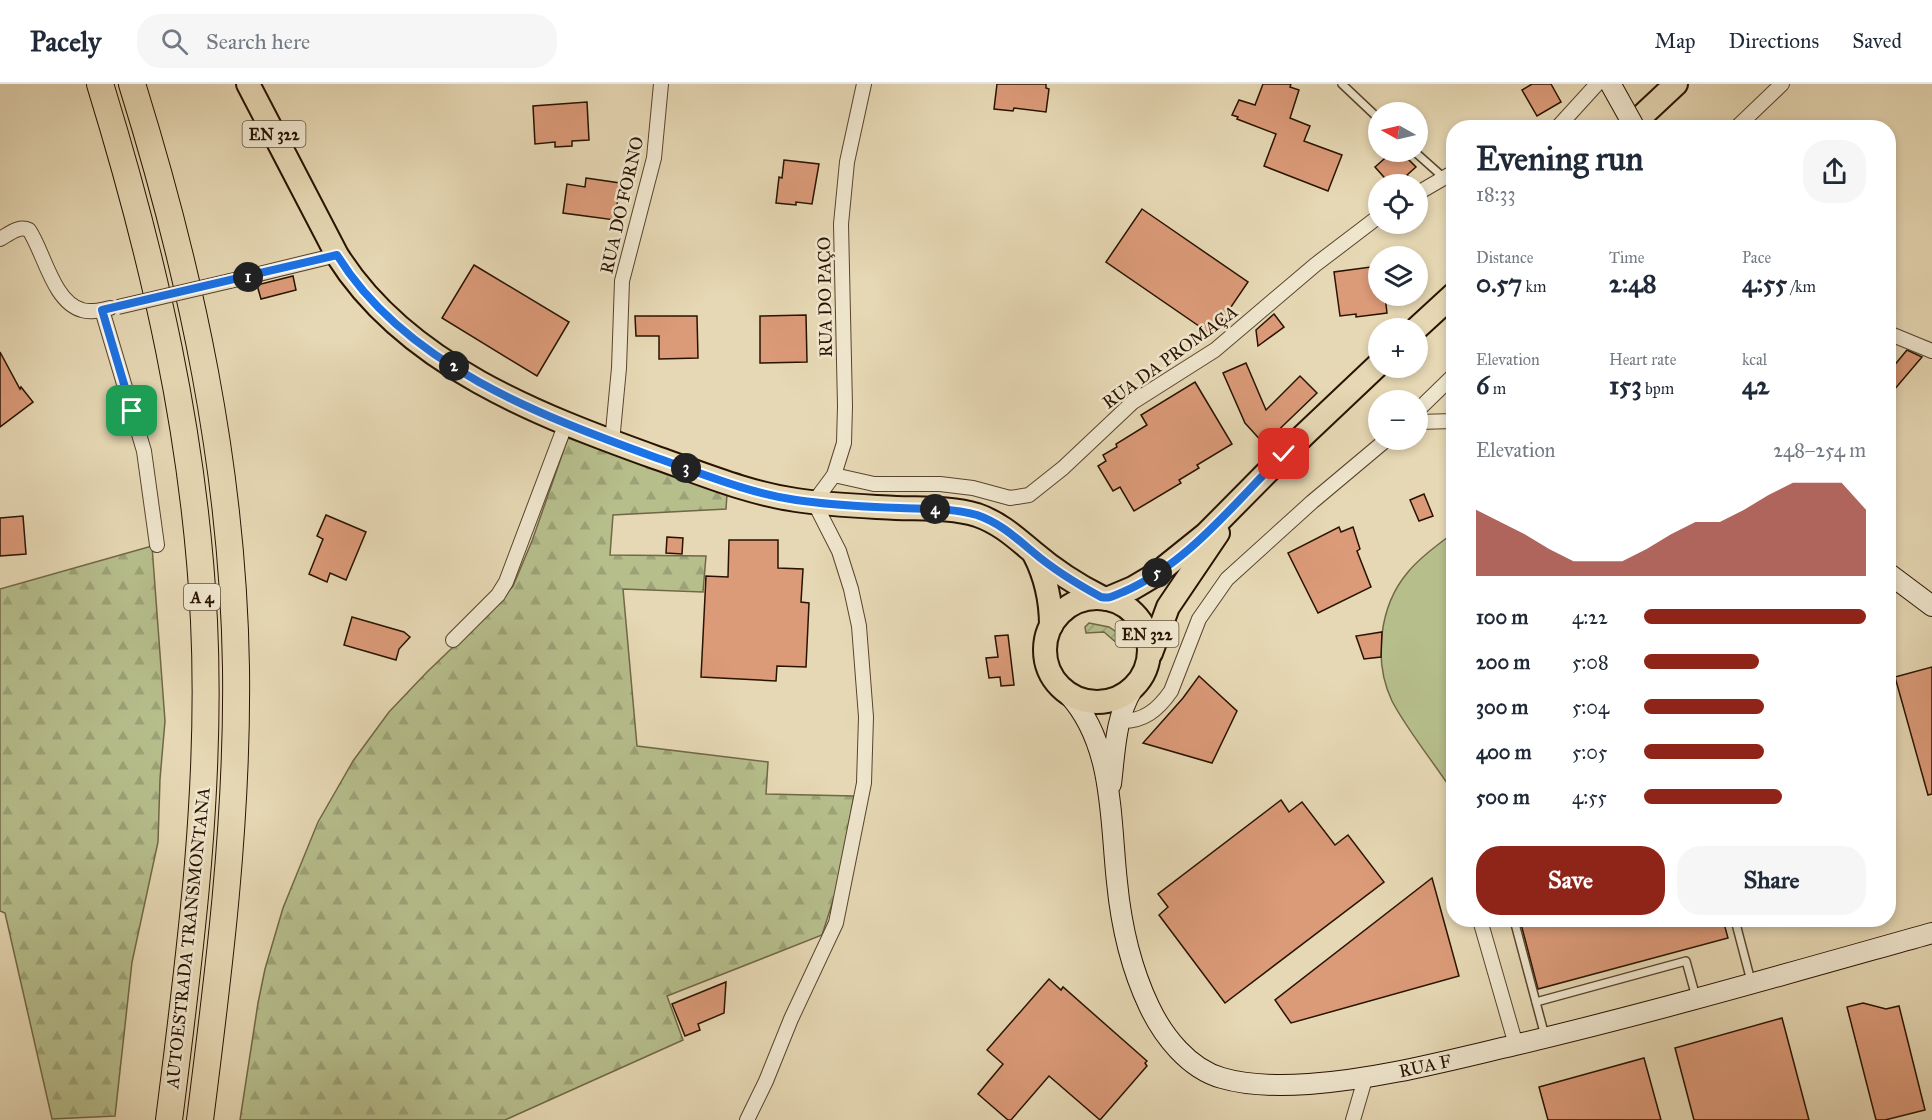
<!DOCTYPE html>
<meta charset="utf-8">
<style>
:root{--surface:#fff;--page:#f6f6f7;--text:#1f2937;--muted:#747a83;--line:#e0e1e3;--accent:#8f2418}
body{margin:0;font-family:"IM FELL Great Primer",serif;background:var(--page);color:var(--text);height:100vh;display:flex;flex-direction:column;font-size:22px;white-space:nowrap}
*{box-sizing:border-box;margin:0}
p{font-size:20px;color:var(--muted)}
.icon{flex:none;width:33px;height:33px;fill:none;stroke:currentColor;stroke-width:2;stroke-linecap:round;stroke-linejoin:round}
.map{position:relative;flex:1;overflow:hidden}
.details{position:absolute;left:1446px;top:36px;width:450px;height:807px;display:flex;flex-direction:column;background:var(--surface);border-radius:24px;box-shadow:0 3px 9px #0003}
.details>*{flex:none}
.needle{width:39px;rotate:278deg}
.buttons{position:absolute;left:1368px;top:18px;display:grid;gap:12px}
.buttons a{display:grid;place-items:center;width:60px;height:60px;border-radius:50%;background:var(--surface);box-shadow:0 3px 9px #0003;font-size:30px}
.pin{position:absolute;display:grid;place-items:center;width:51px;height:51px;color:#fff;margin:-26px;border-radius:12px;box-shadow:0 3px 9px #0006}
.km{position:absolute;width:30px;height:30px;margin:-15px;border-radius:50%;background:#222;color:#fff;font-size:16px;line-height:30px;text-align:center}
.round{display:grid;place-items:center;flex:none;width:63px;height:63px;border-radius:24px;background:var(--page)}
.head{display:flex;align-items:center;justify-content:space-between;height:102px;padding:0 30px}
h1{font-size:33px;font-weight:700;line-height:45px}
.metrics{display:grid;grid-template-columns:repeat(3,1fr);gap:9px;height:102px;padding:6px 30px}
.metrics div{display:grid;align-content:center}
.metrics b{font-size:26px;font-weight:700}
.metrics small{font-size:16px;font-weight:400}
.metrics p{font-size:16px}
.chart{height:168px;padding:12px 30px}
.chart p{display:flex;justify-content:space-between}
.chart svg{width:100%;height:108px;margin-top:6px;fill:var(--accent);opacity:.7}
.action{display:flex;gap:12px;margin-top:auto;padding:12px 30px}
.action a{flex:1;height:69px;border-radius:24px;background:var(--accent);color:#fff;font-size:24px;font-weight:700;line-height:69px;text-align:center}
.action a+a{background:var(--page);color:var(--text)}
ul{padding:0 30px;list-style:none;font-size:20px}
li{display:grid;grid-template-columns:96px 72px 1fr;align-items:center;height:45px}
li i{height:15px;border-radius:8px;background:var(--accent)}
header{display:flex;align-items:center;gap:36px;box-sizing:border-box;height:84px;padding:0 30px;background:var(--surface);border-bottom:2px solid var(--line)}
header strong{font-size:28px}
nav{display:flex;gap:33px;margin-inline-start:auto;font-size:21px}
.search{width:420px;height:54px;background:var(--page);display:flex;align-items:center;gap:15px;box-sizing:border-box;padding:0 21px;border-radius:24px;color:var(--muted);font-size:22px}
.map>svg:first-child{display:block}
.forest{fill:url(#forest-firs);stroke:#706846;stroke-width:1.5}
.garden{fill:url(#garden-furrows);stroke:#706846;stroke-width:1.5}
.pitch{fill:#b6be8c;stroke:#706846;stroke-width:1.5}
.building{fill:#db9a78;stroke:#291300;stroke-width:1.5}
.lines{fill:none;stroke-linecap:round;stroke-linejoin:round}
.lane-casing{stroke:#58442d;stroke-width:10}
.street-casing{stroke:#58442d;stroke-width:16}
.secondary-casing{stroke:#291300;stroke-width:22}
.primary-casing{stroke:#291300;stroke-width:26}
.highway-casing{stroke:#291300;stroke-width:28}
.lane{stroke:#efe6ce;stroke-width:7}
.street{stroke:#efe6ce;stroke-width:14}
.secondary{stroke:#efe6ce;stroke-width:20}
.primary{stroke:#e6d8b4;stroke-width:22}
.highway{stroke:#e6d8b4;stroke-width:26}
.street-bridge-casing{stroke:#58442d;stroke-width:16;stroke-linecap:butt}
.secondary-bridge-casing{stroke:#291300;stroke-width:22;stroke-linecap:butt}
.street-bridge{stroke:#efe6ce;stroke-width:14}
.secondary-bridge{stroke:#efe6ce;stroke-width:20}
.route-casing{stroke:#fff;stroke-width:12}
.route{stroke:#1a73e8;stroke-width:8}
.labels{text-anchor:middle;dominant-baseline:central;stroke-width:5;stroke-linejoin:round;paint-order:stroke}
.shield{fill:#efe6ce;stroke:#64523e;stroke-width:1.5}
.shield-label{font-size:16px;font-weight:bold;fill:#291300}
.street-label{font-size:18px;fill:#291300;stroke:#efe6ce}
</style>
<header>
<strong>Pacely</strong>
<div class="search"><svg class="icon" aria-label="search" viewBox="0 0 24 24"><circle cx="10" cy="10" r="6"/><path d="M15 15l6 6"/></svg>Search here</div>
<nav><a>Map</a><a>Directions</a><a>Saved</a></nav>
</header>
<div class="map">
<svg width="1932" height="1036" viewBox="0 0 1932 1036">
<defs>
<pattern id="forest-firs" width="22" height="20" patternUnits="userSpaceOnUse" patternTransform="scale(1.5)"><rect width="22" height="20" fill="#b6be8c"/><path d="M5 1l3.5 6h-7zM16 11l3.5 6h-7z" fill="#9ca277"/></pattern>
<pattern id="garden-furrows" width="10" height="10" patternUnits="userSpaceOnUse" patternTransform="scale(1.5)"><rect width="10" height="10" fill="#b6be8c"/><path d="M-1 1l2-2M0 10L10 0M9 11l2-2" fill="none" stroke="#9ca277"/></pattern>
</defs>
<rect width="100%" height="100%" fill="#e6d8b4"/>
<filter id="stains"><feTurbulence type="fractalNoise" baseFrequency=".00333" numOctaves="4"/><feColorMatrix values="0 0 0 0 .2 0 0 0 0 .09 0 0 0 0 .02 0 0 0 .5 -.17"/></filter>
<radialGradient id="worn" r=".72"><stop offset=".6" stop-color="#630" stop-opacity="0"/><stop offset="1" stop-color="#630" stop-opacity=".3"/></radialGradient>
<g class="forest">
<path d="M568 354 727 410 726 425 613 431 610 471 706 472 703 508 623 505 637 662 768 678 766 710 854 712 838 801 822 851 667 912 683 956 505 1036H240L258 919 265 885 283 824 318 738 353 677 389 628 427 588 496 522 513 502 532 457Z"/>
<path d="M152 462 165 637 160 695 158 758 132 878 115 1032 52 1035 5 829 0 827V505Z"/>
</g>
<path class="garden" d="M1089 539 1109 543 1125 554V561H1119L1104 548 1086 549 1085 543Z"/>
<path class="pitch" d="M1453 449V708C1435 680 1407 646 1392 617 1373 577 1379 522 1408 488 1421 472 1438 461 1453 449Z"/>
<g class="building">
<path d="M997 0H1046V4L1049 5 1046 28 1014 24 1013 27 994 25Z"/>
<path d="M1263 0H1291L1290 3 1299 6 1290 34 1310 42 1304 57 1342 71 1328 107 1264 82 1276 50 1237 35 1238 33 1232 31 1239 16 1255 21Z"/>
<path d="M1532 0H1551L1561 18 1537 32 1522 6Z"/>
<path d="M587 18 589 56 572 57V62L555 63V58L535 60 533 22Z"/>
<path d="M1392 68H1401L1416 83 1407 91 1416 100H1390L1375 83Z"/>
<path d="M784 76 819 80 812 120 796 118V121L776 119 779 93 782 94Z"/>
<path d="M586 94 620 99 615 136 563 129 567 100 585 103Z"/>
<path d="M1142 125 1248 198 1212 251 1106 178Z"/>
<path d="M474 181 569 238 537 292 442 234Z"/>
<path d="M1378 182V212H1385L1387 229 1356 233V230L1340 232 1334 188Z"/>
<path d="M293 192 296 206 261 215 257 201Z"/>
<path d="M1274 230 1284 243 1258 262 1256 246Z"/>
<path d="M806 231 807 278 760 279V232Z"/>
<path d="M635 232H697L698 274 659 275V252H636Z"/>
<path d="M1907 266 1922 273 1888 313V289Z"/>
<path d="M0 268 20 305 21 303 33 318 0 343Z"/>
<path d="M1246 279 1266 326 1300 292 1317 309 1264 360 1245 339 1223 289Z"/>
<path d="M1195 298 1232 360 1197 381 1199 384 1179 396 1181 399 1134 427 1120 403 1113 407 1098 382 1106 377 1103 371 1117 363 1116 360 1147 341 1141 331Z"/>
<path d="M1424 410 1433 432 1419 437 1410 416Z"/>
<path d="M326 431 366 448 346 496 330 489 327 498 309 490 323 455 317 452Z"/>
<path d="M23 432 26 470 0 472V434Z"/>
<path d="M1339 443 1341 448 1353 443 1360 465 1357 467 1371 503 1318 529 1288 469Z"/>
<path d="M667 453 683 454 682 470 666 469Z"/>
<path d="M729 456H778V484L803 485 801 518 809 519 806 583 777 582 776 597 701 593 706 492 728 493Z"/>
<path d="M352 533 404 548 410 553 399 565 396 576 344 561Z"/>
<path d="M1382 548 1381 573 1364 575 1356 552Z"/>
<path d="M1008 551 1014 601 1001 602 1000 593 989 594 986 574 998 573 995 552Z"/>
<path d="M1932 583V710L1928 711 1895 593Z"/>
<path d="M1199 592 1237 627 1212 679 1143 659 1183 614Z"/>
<path d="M1281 716 1289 728 1302 718 1335 761 1348 751 1384 798 1225 919 1159 831 1168 823 1158 810Z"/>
<path d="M1432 794 1459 892 1291 939 1275 916Z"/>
<path d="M1520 836H1723L1728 854 1538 905Z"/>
<path d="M1049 895 1061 906 1063 903 1147 977 1145 979 1147 982 1100 1036 1049 992 1011 1036H1008L978 1010 1003 980 987 966Z"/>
<path d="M726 898 724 929 698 940 700 946 685 952 672 920Z"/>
<path d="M1863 919 1886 925 1899 922 1925 1026 1885 1036H1876L1847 923Z"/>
<path d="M1782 934 1809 1036H1694L1675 964Z"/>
<path d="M1644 974 1661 1036H1548L1539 1003Z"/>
</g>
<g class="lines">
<g class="lane-casing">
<g id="lane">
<path d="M1342 0 1378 34"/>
<path d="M1415 68 1443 93"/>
<path d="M1514 836 1545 952"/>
<path d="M1735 836 1751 897"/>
<path d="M1536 918 1686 877 1696 913"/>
</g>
</g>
<g class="street-casing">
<g id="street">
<path d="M1557 44 1597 0"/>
<path d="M1736 44 1782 0"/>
<path d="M1418 109 1454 88"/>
<path d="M0 155C9 150 19 141 29 146 44 168 53 218 82 226 91 229 101 226 110 224"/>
<path d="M230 197 337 171"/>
<path d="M102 226 144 367 157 461"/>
<path d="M1888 249 1932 267"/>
<path d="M1418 326 1454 291"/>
<path d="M1418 338 1454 337"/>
<path d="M612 358 619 284 622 197 654 74 661 0"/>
<path d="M834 391 874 400H940L973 404 1010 414 1029 411 1063 384 1133 318 1215 266 1315 181 1378 133"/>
<path d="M453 556 498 511 506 498 566 339"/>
<path d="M1120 637C1143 638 1158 626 1171 607L1199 535 1227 495 1312 418 1386 356"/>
<path d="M1480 836 1516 961"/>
<path d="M747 1036 766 997 791 935 836 839 864 699 866 633 859 542 851 505 839 467 814 418 834 391 844 359 845 322 841 140 847 78 864 0"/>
<path d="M1353 1036 1365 995"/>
</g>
</g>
<g class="secondary-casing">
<g id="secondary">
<path d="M1888 489 1932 522"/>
<path d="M1068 610C1114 660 1110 735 1117 798 1121 840 1131 884 1149 922 1163 952 1189 985 1222 994 1249 1002 1280 1002 1309 1000 1379 995 1446 977 1515 961 1655 928 1793 888 1932 849"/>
<path d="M1111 700C1115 668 1115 635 1132 606"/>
</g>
</g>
<g class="primary-casing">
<g id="primary">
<path d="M248 0 337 171C406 281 540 332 657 374 703 390 748 409 796 416 829 421 862 422 896 424 922 425 951 423 977 431 1000 439 1015 453 1033 468 1054 486 1077 501 1101 513"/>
<path d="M1629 44 1676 0"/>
<path d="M1417 244 1454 210"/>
<path d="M1034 470C1046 493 1051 516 1051 542"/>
<circle cx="1097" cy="566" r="52"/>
<path d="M1107 515 1133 504 1155 491 1206 450 1304 351 1378 281"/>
<path d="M1151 569 1168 523 1218 449"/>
</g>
</g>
<g class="highway-casing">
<g id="highway">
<path d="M100 0C154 175 195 353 204 537 212 704 190 870 169 1036"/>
<path d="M132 0C191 189 233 385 236 584 238 736 219 886 200 1036"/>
</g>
</g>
<use href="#lane" class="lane"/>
<use href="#street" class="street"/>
<use href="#secondary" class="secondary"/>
<use href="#primary" class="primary"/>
<use href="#highway" class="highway"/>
<g class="street-bridge-casing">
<path id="street-bridge" d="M118 223 230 197"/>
</g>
<g class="secondary-bridge-casing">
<path id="secondary-bridge" d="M1611 1 1635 44"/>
</g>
<use href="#street-bridge" class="street-bridge"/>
<use href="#secondary-bridge" class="secondary-bridge"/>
</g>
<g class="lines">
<g class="route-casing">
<path id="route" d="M132 327 102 226 337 171C405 281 541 332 657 374 703 390 748 409 796 416 831 421 865 423 900 424 925 425 952 424 977 431 1000 439 1015 453 1033 468 1054 486 1077 500 1101 513 1110 515 1115 511 1123 508 1188 480 1235 418 1284 370"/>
</g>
<use href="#route" class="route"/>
</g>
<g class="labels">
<g class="shield">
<rect x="242.5" y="37" width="63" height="26" rx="4.5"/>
<rect x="184" y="500" width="36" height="26" rx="4.5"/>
<rect x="1115.5" y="537" width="63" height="26" rx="4.5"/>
</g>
<g class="shield-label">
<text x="274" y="50">EN 322</text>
<text x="202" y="513">A 4</text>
<text x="1147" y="550">EN 322</text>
</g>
<g class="street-label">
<text transform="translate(622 121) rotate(-77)">RUA DO FORNO</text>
<text transform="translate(825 213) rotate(-91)">RUA DO PAÇO</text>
<text transform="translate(1170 273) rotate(-36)">RUA DA PROMAÇA</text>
<text transform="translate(188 854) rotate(-84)">AUTOESTRADA TRANSMONTANA</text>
<text transform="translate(1425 982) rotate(-12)">RUA F</text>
</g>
</g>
<rect width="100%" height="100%" filter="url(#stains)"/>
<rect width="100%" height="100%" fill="url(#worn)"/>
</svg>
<div class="buttons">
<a><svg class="needle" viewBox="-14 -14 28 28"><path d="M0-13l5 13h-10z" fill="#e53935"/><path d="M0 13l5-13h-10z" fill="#747a83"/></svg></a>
<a><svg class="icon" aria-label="locate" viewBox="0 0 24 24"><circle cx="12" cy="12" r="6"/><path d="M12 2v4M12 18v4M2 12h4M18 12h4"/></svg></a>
<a><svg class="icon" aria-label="layers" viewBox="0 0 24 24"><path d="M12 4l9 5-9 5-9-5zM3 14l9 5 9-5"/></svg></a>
<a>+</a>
<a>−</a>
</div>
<div class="pin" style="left:132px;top:327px;background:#1e9e55"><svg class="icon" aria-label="arrive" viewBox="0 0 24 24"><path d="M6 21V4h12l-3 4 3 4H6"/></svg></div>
<div class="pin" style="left:1284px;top:370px;background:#d93025"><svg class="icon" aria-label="check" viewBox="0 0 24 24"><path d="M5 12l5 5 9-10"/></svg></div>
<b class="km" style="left:248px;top:193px">1</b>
<b class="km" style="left:454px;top:282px">2</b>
<b class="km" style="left:686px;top:384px">3</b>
<b class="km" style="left:935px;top:425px">4</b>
<b class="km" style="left:1157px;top:489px">5</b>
<section class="details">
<div class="head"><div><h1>Evening run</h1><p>18:33</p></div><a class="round"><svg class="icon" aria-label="share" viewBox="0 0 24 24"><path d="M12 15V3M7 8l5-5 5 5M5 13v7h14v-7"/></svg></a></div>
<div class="metrics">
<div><p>Distance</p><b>0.57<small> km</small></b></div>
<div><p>Time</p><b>2:48</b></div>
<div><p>Pace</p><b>4:55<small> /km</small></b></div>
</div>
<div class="metrics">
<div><p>Elevation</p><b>6<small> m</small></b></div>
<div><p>Heart rate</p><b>153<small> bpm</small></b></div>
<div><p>kcal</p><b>42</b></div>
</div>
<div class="chart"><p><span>Elevation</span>248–254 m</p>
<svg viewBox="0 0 160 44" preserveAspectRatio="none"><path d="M0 44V17L10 22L20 27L30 33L40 38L50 38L60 38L70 33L80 27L90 22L100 22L110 17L120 11L130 6L140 6L150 6L160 17V44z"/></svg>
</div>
<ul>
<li><b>100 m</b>4:22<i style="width:100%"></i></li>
<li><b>200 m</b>5:08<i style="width:52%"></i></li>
<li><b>300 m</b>5:04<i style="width:54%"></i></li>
<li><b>400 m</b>5:05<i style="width:54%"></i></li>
<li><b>500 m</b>4:55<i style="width:62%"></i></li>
</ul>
<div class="action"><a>Save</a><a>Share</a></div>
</section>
</div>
